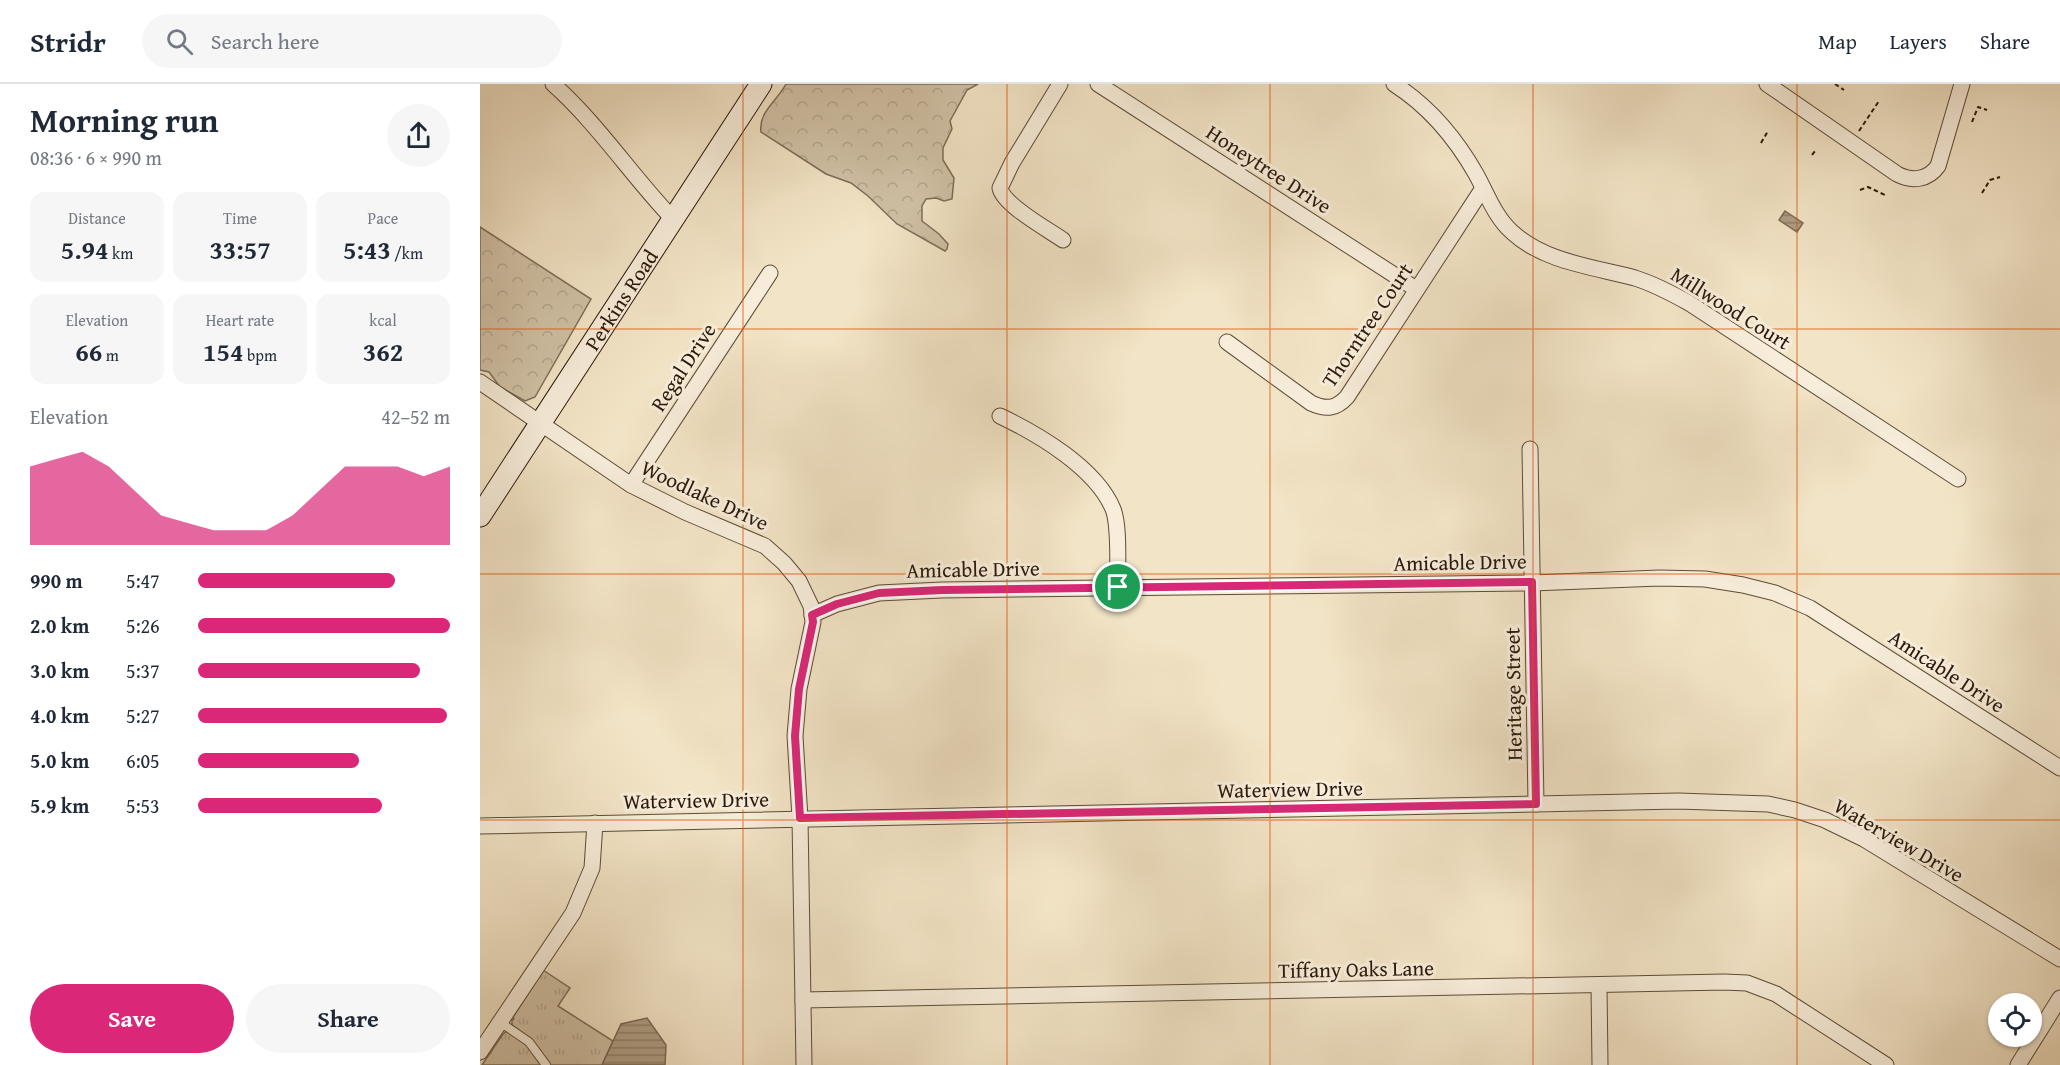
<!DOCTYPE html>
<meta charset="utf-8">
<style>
:root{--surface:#fff;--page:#f6f6f7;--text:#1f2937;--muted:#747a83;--line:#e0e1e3;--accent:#db2777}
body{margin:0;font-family:"Gentium Book Plus",serif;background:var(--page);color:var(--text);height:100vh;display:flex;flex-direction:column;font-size:22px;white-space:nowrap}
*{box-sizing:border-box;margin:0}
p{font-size:20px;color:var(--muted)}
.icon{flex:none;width:33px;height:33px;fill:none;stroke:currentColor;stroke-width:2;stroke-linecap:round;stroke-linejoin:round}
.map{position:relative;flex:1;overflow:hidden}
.side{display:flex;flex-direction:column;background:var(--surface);width:480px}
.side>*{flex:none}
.buttons{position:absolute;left:1508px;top:909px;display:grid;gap:12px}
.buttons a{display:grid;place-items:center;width:54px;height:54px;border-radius:50%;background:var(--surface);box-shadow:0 2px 4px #0004;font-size:30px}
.pin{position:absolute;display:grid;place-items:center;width:51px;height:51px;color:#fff;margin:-26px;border:3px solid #fff;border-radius:50%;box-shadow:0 2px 6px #0007}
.round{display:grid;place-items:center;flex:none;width:63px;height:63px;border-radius:32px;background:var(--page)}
.overview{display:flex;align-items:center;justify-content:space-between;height:102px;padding:0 30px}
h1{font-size:33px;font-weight:700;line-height:45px}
.figures{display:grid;grid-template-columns:repeat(3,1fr);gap:9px;height:102px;padding:6px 30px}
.figures div{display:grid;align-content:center;border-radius:15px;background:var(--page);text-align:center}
.figures b{font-size:26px;font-weight:700}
.figures small{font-size:16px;font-weight:400}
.figures p{font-size:16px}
.chart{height:168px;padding:12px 30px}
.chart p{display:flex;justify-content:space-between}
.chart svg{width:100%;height:108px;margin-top:6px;fill:var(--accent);opacity:.7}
.button{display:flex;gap:12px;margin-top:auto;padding:12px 30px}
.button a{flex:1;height:69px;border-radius:36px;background:var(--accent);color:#fff;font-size:24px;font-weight:700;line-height:69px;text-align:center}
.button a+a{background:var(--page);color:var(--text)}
ul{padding:0 30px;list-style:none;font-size:20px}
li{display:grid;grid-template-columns:96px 72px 1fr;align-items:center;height:45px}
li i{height:15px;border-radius:8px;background:var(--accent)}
header{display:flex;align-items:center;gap:36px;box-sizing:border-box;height:84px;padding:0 30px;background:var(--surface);border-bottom:2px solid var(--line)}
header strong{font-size:28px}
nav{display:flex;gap:33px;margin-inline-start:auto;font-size:21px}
.search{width:420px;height:54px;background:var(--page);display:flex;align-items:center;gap:15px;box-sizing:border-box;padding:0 21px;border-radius:33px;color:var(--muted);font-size:22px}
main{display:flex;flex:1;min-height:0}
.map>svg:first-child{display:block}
.grass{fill:url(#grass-tufts);stroke:#7e6d58;stroke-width:1.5}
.forest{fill:url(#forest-crowns);stroke:#7e6d58;stroke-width:1.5}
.water{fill:url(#water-rules);stroke:#7b6954;stroke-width:1.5}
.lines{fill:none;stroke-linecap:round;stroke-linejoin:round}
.lane-casing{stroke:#5e4c39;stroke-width:10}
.street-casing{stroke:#5e4c39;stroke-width:17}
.secondary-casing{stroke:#2c190a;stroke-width:23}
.path{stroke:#2c190a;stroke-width:2;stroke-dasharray:4.5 3;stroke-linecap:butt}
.lane{stroke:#f7edda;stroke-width:8}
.street{stroke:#f7edda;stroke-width:15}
.secondary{stroke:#f7edda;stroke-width:21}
.route-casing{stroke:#fff;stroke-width:12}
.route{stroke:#db2777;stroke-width:8}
.grid{fill:none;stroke:#df560c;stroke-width:1.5;stroke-opacity:0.55}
.labels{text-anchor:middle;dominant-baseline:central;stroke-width:6;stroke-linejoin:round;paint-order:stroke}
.street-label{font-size:21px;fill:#2c190a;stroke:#f7edda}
</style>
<header>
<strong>Stridr</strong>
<div class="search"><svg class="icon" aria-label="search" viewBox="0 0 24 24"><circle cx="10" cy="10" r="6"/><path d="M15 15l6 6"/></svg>Search here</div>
<nav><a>Map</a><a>Layers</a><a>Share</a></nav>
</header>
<main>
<section class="side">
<div class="overview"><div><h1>Morning run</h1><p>08:36 · 6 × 990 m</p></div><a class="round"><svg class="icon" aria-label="share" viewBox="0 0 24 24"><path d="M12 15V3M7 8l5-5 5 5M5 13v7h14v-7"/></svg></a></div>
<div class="figures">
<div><p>Distance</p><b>5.94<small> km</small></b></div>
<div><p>Time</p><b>33:57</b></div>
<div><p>Pace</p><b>5:43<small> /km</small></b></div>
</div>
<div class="figures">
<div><p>Elevation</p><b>66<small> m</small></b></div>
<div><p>Heart rate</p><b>154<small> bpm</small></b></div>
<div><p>kcal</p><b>362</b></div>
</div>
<div class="chart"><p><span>Elevation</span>42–52 m</p>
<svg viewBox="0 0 160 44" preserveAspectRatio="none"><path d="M0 44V12L10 9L20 6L30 12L40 22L50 32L60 35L70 38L80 38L90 38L100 32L110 22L120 12L130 12L140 12L150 16L160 12V44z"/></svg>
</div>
<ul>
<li><b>990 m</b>5:47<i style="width:78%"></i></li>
<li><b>2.0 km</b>5:26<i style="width:100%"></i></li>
<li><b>3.0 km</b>5:37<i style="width:88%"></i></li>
<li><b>4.0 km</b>5:27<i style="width:99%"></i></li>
<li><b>5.0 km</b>6:05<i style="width:64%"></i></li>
<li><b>5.9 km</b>5:53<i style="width:73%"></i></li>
</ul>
<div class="button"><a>Save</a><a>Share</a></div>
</section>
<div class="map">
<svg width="1580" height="981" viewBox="0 0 1580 981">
<defs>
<pattern id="grass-tufts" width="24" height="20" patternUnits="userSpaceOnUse" patternTransform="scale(1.5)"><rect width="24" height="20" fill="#d0c1a6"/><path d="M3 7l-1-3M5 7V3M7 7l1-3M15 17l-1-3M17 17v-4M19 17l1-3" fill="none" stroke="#b3a58e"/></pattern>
<pattern id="forest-crowns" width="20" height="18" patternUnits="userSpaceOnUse" patternTransform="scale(1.5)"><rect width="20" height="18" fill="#d0c1a6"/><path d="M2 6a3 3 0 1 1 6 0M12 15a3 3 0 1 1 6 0" fill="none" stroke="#b3a58e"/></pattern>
<pattern id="water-rules" width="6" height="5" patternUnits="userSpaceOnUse" patternTransform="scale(1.5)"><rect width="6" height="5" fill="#af9f86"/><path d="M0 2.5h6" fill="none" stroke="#8f816c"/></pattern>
</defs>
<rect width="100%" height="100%" fill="#f2e4c6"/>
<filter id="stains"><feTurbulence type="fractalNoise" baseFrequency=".00333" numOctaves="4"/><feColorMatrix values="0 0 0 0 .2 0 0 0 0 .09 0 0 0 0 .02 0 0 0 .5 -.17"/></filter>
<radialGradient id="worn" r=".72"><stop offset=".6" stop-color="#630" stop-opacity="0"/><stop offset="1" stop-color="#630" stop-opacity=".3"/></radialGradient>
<g class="grass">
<path d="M63 886 90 904 78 922 133 957 122 981H70L52 956 32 941V936L34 935 33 933Z"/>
<path d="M27 947 47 959 62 981H2L23 950Z"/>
</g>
<g class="forest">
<path d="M306 0H498L487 6 470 37 472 45 463 64V76L474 94 472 115 464 117 456 114 446 115 442 122V137L459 150 468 160 467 165 465 167 417 140 388 112 371 99 346 90 281 48C278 28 298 16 306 0Z"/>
<path d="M0 143 111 215 55 313 45 317 20 303 9 288 0 286Z"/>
</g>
<g class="water">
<path d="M1305 127 1323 139 1317 148 1299 136Z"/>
<path d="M167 934 186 961 185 981H122L141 940Z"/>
</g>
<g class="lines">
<g class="lane-casing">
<path id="lane" d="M20 938 49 958 66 981"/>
</g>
<g class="street-casing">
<g id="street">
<path d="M73 0C118 40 151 91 193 135"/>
<path d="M580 0 532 79 520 104C523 121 569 146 583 156"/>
<path d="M618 0 936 205"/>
<path d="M914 0C950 23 975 53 996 90 1007 110 1015 133 1032 148 1064 178 1114 183 1155 194 1174 200 1191 209 1209 219L1478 395"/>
<path d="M1287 0 1417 90C1432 98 1448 96 1458 82L1482 0"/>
<path d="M747 258 831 319C846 326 856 325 867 313L1003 104"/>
<path d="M0 298 151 401 205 428 285 462 304 479 319 497 331 522 333 538 319 605 315 652 320 734 324 981"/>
<path d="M520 332C558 350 616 384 633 425 640 442 637 483 638 503"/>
<path d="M1050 365 1056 720"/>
<path d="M151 401 290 189"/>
<path d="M332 531 357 520 399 509 462 506 1052 499 1179 494 1225 495 1263 501 1295 509 1330 524 1580 684"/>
<path d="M0 742 1198 717 1288 720 1315 726 1345 736 1384 755 1580 875"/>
<path d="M1119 901 1120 981"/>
<path d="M323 916 1244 898 1267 899 1296 910 1406 981"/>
<path d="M0 968 93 829 112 784 115 739"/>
<path d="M1538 981 1580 914"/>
</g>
</g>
<g class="secondary-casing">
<g id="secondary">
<path id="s1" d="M0 432 281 0"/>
</g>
</g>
<g class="path">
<path d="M1355 0 1364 6"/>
<path d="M1492 38 1498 23 1507 26"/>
<path d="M1379 47 1399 17"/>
<path d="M1281 59 1288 47"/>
<path d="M1332 71 1335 67"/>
<path d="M1380 106 1388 103 1407 112"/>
<path d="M1502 109 1510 96 1520 93"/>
</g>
<use href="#lane" class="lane"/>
<use href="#street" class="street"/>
<use href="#secondary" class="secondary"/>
</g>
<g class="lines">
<g class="route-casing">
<path id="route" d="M1052 498 1056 720 320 734 315 652 319 605 333 538 332 531 357 520 399 509 462 506Z"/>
</g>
<use href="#route" class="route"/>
</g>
<path class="grid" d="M263 0V981M527 0V981M790 0V981M1053 0V981M1317 0V981M0 245H1580M0 490H1580M0 736H1580"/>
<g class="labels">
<g class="street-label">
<text transform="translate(789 85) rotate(33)">Honeytree Drive</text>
<text stroke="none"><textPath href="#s1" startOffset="258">Perkins Road</textPath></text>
<text transform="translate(1251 224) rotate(32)">Millwood Court</text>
<text transform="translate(887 241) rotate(-56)">Thorntree Court</text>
<text transform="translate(203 283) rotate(-57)">Regal Drive</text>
<text transform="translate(225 411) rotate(25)">Woodlake Drive</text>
<text transform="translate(980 478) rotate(-1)">Amicable Drive</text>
<text transform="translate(493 485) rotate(-1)">Amicable Drive</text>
<text transform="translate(1467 587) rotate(33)">Amicable Drive</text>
<text transform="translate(1033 610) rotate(-91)">Heritage Street</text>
<text transform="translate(810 705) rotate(-1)">Waterview Drive</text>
<text transform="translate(216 716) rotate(-1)">Waterview Drive</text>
<text transform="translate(1419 756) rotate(30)">Waterview Drive</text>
<text transform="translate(876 885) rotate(-1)">Tiffany Oaks Lane</text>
</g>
</g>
<rect width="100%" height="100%" filter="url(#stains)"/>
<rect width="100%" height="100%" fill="url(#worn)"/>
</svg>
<div class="buttons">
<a><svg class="icon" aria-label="locate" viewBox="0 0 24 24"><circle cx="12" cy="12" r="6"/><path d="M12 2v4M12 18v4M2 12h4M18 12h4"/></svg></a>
</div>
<div class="pin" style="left:638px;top:503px;background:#1e9e55"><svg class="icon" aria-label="arrive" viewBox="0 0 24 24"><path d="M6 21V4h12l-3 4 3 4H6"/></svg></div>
</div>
</main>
